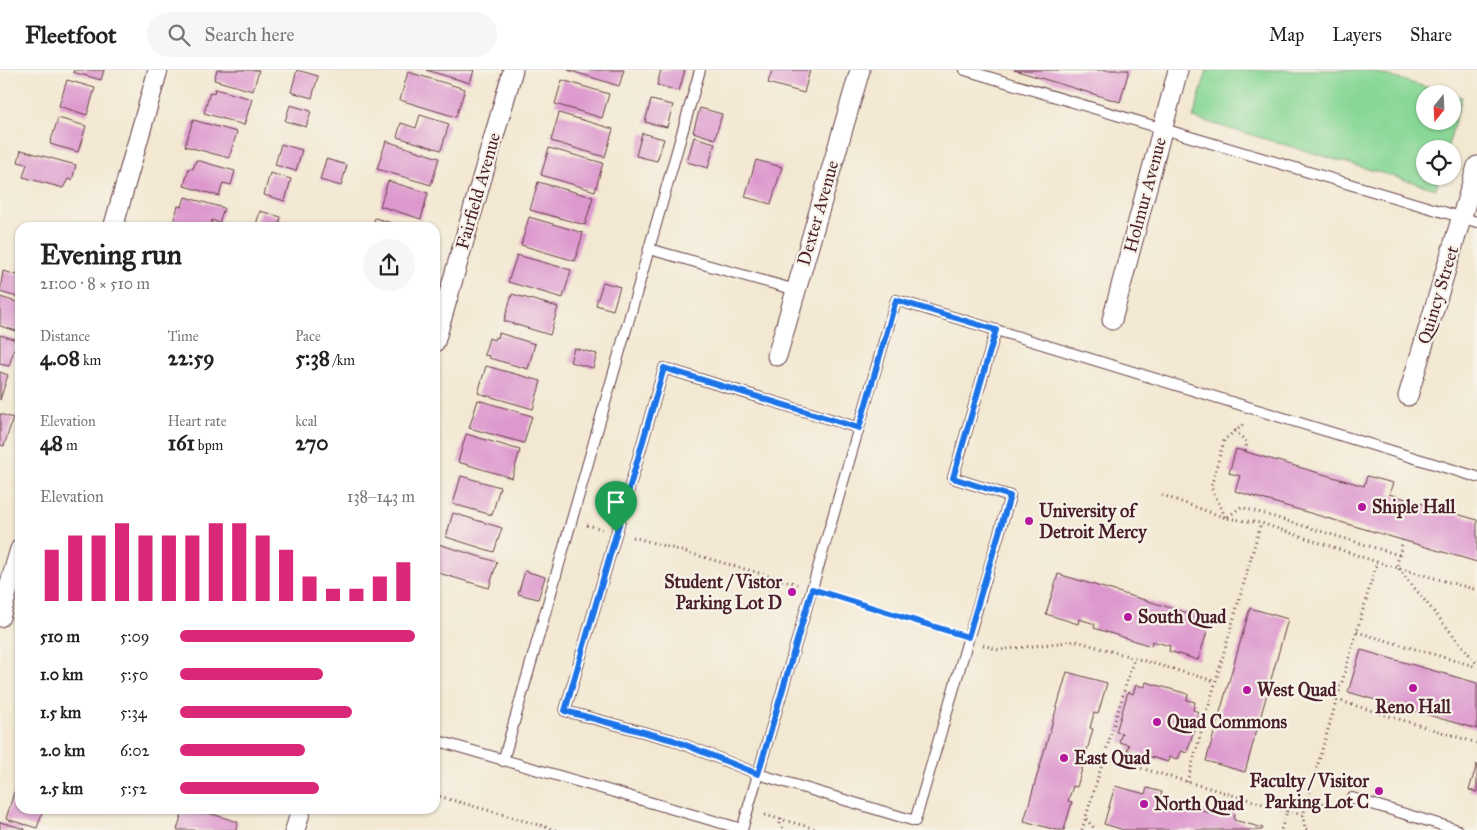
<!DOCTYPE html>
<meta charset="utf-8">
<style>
:root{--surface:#fff;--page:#f6f6f6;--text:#222;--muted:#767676;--line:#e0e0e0;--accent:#db2777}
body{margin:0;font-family:"IM FELL Great Primer",serif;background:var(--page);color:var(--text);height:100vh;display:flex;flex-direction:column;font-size:19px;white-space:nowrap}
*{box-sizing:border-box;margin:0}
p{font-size:16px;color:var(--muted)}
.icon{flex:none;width:28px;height:28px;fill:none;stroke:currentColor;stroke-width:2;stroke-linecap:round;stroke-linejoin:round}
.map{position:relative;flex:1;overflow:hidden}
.panel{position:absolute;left:15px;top:152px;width:425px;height:592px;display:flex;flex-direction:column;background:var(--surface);border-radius:15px;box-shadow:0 1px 4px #0004}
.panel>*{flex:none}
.needle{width:32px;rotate:198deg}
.tools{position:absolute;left:1416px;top:15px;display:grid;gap:10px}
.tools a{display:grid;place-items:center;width:45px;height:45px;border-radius:50%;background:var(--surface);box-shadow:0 1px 4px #0004;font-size:25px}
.pin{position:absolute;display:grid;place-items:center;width:42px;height:42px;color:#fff;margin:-51px -21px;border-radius:50% 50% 50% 0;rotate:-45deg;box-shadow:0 0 5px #0007}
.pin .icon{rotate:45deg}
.round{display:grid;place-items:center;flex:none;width:52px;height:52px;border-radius:26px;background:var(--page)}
.summary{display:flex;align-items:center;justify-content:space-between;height:85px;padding:0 25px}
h1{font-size:28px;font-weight:800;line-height:38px}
.figures{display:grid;grid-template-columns:repeat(3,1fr);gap:8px;height:85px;padding:5px 25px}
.figures div{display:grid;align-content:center}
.figures b{font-size:21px;font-weight:800}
.figures small{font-size:14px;font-weight:400}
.figures p{font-size:14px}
.chart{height:140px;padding:10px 25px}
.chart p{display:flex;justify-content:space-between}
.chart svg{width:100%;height:90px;margin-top:5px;stroke:var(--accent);stroke-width:6}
ul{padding:0 25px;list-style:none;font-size:16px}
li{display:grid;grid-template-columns:80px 60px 1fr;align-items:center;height:38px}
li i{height:12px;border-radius:6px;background:var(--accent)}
header{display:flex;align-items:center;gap:30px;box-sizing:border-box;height:70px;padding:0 25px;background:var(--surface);border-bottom:1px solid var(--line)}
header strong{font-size:24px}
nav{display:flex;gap:28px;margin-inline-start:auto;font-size:18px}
.search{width:350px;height:45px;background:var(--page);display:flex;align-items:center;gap:12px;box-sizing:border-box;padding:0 18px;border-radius:28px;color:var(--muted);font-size:19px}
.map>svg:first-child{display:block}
.grass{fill:#88d796;stroke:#697b60}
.building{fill:#dd98ce}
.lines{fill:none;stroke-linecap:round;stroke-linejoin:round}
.lane-casing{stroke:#633d44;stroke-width:12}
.street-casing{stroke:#633d44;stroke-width:21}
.path{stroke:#633d44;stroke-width:3;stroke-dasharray:1 4;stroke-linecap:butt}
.lane{stroke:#fff;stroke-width:10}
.street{stroke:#fff;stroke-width:19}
.route-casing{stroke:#fff;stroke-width:10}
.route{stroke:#1a73e8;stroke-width:6}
.poi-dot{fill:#b5179e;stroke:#f7f3e8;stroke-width:2}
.labels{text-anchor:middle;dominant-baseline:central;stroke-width:4.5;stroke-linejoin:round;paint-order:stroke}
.street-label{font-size:18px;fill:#4a1f2b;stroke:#f7f3e8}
.poi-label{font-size:18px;font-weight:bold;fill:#4a1f2b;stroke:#f7f3e8;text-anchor:start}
</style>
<header>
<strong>Fleetfoot</strong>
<div class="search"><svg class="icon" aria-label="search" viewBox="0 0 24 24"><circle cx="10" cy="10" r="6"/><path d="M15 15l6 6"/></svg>Search here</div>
<nav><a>Map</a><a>Layers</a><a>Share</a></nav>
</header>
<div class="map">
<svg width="1477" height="760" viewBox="0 0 1477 760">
<rect width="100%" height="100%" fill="#f7f3e8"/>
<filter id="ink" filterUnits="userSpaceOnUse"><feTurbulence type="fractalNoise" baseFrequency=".02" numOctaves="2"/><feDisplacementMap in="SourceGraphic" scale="10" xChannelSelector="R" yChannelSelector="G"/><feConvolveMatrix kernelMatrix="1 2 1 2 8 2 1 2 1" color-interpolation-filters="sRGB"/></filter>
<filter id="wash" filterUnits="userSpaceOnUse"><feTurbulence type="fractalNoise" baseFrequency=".0096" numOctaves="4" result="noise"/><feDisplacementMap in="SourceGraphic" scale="20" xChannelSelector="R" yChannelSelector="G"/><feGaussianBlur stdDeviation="1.12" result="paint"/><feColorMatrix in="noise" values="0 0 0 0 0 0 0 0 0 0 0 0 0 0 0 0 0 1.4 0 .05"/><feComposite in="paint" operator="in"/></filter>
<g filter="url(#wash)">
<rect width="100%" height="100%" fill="#f3e8d2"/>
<path class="grass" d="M1207 0H1368L1450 24H1425V51H1452L1453 25 1462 27 1447 79H1425V106H1439L1436 119 1193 48Z"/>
<g id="blocks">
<g class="building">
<path d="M74 0H104L101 10 73 2Z"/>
<path d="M217 0H259L253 21 214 10Z"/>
<path d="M297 0 318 6 312 28 291 22Z"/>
<path d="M426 0H474L470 13Z"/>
<path d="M568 0H624L619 16Z"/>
<path d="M661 0H685L679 21 657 15Z"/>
<path d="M772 0H810L804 23 768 13Z"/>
<path d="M1014 0H1129L1120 32Z"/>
<path d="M408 2 465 19 456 47 400 30Z"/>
<path d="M67 10 95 18 87 45 59 36Z"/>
<path d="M562 10 609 24 602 48 555 34Z"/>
<path d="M215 19 252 29 244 55 204 43 210 22 214 23Z"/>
<path d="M651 30 673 35 667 57 645 52Z"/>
<path d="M290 35 311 41 306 57 285 51Z"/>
<path d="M700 38 722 44 715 69 693 62Z"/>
<path d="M559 43 613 59 605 87 551 71Z"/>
<path d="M420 45 449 54 441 80 397 67 401 53 416 58Z"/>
<path d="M58 48 86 56 78 82 50 74Z"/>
<path d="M193 50 237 62 229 88 185 76Z"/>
<path d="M642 63 664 69 657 91 636 86Z"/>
<path d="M694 67 715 73 708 98 687 92Z"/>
<path d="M386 71 439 88 431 115 377 99Z"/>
<path d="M281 74 302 80 296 101 275 95Z"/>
<path d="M549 78 603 93 595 121 541 105Z"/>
<path d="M21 80 76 95 72 110 68 109 63 118 23 107 27 94 18 92Z"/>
<path d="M326 89 347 95 341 116 320 110Z"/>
<path d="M196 90 235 101 231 115 223 113 219 126 184 116 189 98 193 99Z"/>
<path d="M756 90 782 97 771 134 745 127Z"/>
<path d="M270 103 291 109 285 131 264 125Z"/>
<path d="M388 111 428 123 421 149 380 136Z"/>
<path d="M538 112 593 127 585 155 530 140Z"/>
<path d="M185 127 224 138 219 153 212 150 210 158H189L173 153 178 136 182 137Z"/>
<path d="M260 141 281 147 278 158H255Z"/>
<path d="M529 147 583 163 575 191 521 175Z"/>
<path d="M375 148 405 157V158H372Z"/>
<path d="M517 185 571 200 563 228 508 212Z"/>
<path d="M20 195V228L0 222 3 201 17 205Z"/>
<path d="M603 212 620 217 613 240 596 235Z"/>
<path d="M512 224 558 237 550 265 504 251Z"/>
<path d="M0 227 20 233V262L0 256Z"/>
<path d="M499 263 535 274 528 299 489 288V286L484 285 489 268 494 270 495 267 498 268Z"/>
<path d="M0 265 17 270 9 296 0 294Z"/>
<path d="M574 278 597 284 593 298 570 292Z"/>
<path d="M486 296 541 311 533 339 478 323Z"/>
<path d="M0 302 8 305 0 330Z"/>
<path d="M478 330 532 346 524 373 469 358Z"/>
<path d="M0 344 13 348 4 376 0 375Z"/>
<path d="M466 364 520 380 512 408 458 392Z"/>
<path d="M1236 379 1364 416 1367 406 1393 413 1389 424 1477 450V492L1235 421 1240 406 1229 403Z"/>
<path d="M461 406 500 417 492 445 453 434Z"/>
<path d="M453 443 502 458 494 482 446 467Z"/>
<path d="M435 473 497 492 489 518 435 502Z"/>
<path d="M525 501 545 507 538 529 518 524Z"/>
<path d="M1058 504 1211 550 1198 590 1169 581 1170 576 1152 571 1151 576 1094 558 1095 554 1079 549 1078 554 1046 544Z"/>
<path d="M1250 538 1288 549 1245 702 1206 691Z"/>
<path d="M1361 580 1477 613V659L1348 622Z"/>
<path d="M1067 602 1107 613 1098 644 1094 643 1090 658 1093 659 1077 717 1073 716 1068 731 1072 732 1064 760H1056L1024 751Z"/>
<path d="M1146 612 1188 624 1187 630 1195 632 1193 640 1199 642 1187 683 1181 681 1178 689 1169 687 1168 692 1127 680 1129 675 1119 672 1122 663 1116 662 1128 622 1133 624 1136 615 1145 617Z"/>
<path d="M1477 694V722L1469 720Z"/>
<path d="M1115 716 1145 724 1147 718 1162 722 1160 729 1218 745 1219 739 1235 744 1234 750 1263 758 1262 760H1124L1104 754Z"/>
<path d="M14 722 20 724V740H43L37 758 6 749Z"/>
<path d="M183 740H199L238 752 236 760H177Z"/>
<path d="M0 752 25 759V760H0Z"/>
</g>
</g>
</g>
<g filter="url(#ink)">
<use href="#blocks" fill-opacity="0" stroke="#633d44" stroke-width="1"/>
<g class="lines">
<g class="lane-casing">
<g id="lane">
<path d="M965 0 1477 152"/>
<path d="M649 179 796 220"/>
<path d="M996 260 1477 407"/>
<path d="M435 670 742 759"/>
<path d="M503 691 700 0"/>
<path d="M1352 728 1458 760"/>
<path d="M742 760 758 704 896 230 996 260 953 408 1010 426 915 751 758 704 673 670 565 641 664 298 859 358"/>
</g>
</g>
<g class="street-casing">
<g id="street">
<path d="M113 158 158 0"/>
<path d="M1112 250 1178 0"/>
<path d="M435 272 513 0"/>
<path d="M777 286 860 0"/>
<path d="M1408 326 1477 96"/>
<path d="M0 547 20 479"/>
<path d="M295 760 301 740"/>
</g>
</g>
<g class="path">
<path d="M1243 355 1224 370 1211 417 1226 448 1241 437 1399 485"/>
<path d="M1235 360 1247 373 1245 382"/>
<path d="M1162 425 1226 448 1261 453 1377 492 1477 520"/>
<path d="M587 455 602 459"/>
<path d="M633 467 797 514"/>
<path d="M1403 470 1397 494 1398 498 1477 594"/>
<path d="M827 524 955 563"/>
<path d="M1357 562 1477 597"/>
<path d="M983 575 999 580 1076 571 1214 611"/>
<path d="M1337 630 1477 673"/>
<path d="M1103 687 1287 741 1281 760"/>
<path d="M1187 712 1261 453"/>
<path d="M435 725 556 760"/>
<path d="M1308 729 1338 738"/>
<path d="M1287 741 1303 745 1377 492"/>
<path d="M765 745 820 760"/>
<path d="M1303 745 1305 759 1309 760"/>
<path d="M781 748 780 754 784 760"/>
<path d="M1086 749 1096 760"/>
<path d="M1082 760 1134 588"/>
</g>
<use href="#lane" class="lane"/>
<use href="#street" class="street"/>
</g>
</g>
<g class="lines" filter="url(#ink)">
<g class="route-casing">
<path id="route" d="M896 230 996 260 953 408 1010 426 968 567 812 519 758 704 673 670 565 641 664 298 859 358Z"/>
</g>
<use href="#route" class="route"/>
</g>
<g class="poi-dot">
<circle cx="1362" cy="437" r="5"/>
<circle cx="1029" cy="451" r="5"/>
<circle cx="792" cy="522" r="5"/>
<circle cx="1128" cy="547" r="5"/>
<circle cx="1413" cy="618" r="5"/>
<circle cx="1247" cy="620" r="5"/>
<circle cx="1157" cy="652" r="5"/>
<circle cx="1064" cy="688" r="5"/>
<circle cx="1379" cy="721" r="5"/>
<circle cx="1144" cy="734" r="5"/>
</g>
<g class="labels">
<g class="street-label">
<text transform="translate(478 121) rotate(-74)">Fairfield Avenue</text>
<text transform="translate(1145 125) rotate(-75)">Holmur Avenue</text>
<text transform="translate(818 143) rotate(-74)">Dexter Avenue</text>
<text transform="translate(1438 225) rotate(-73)">Quincy Street</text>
</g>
<g class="poi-label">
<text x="1372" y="437">Shiple Hall</text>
<text x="1039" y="441">University of<tspan x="1039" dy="21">Detroit Mercy</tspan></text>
<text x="782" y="512" text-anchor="end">Student / Vistor<tspan x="782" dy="21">Parking Lot D</tspan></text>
<text x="1138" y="547">South Quad</text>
<text x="1257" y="620">West Quad</text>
<text x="1413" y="637" text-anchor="middle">Reno Hall</text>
<text x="1167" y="652">Quad Commons</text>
<text x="1074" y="688">East Quad</text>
<text x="1369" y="711" text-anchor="end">Faculty / Visitor<tspan x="1369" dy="21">Parking Lot C</tspan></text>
<text x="1154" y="734">North Quad</text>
</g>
</g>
</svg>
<div class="tools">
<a><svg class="needle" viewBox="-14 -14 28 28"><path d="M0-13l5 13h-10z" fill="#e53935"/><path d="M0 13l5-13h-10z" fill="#767676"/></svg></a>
<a><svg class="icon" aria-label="locate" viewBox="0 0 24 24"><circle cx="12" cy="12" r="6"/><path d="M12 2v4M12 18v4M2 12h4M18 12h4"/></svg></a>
</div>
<div class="pin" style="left:616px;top:462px;background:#1e9e55"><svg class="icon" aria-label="arrive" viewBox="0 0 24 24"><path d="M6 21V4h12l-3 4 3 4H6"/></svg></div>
<section class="panel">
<div class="summary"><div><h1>Evening run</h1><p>21:00 · 8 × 510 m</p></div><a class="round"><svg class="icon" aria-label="share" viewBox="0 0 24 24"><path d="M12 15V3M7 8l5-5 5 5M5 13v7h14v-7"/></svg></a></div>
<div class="figures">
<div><p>Distance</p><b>4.08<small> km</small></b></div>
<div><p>Time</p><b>22:59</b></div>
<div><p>Pace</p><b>5:38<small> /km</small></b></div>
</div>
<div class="figures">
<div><p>Elevation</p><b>48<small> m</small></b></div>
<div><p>Heart rate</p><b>161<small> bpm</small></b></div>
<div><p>kcal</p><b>270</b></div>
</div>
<div class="chart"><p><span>Elevation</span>138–143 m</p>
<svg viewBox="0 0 160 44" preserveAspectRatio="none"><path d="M5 44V19M15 44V12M25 44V12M35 44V6M45 44V12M55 44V12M65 44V12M75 44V6M85 44V6M95 44V12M105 44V19M115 44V32M125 44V38M135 44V38M145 44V32M155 44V25"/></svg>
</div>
<ul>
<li><b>510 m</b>5:09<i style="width:100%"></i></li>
<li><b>1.0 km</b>5:50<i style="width:61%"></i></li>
<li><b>1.5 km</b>5:34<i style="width:73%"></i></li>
<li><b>2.0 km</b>6:02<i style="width:53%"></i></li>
<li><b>2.5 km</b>5:52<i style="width:59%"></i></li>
</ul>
</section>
</div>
